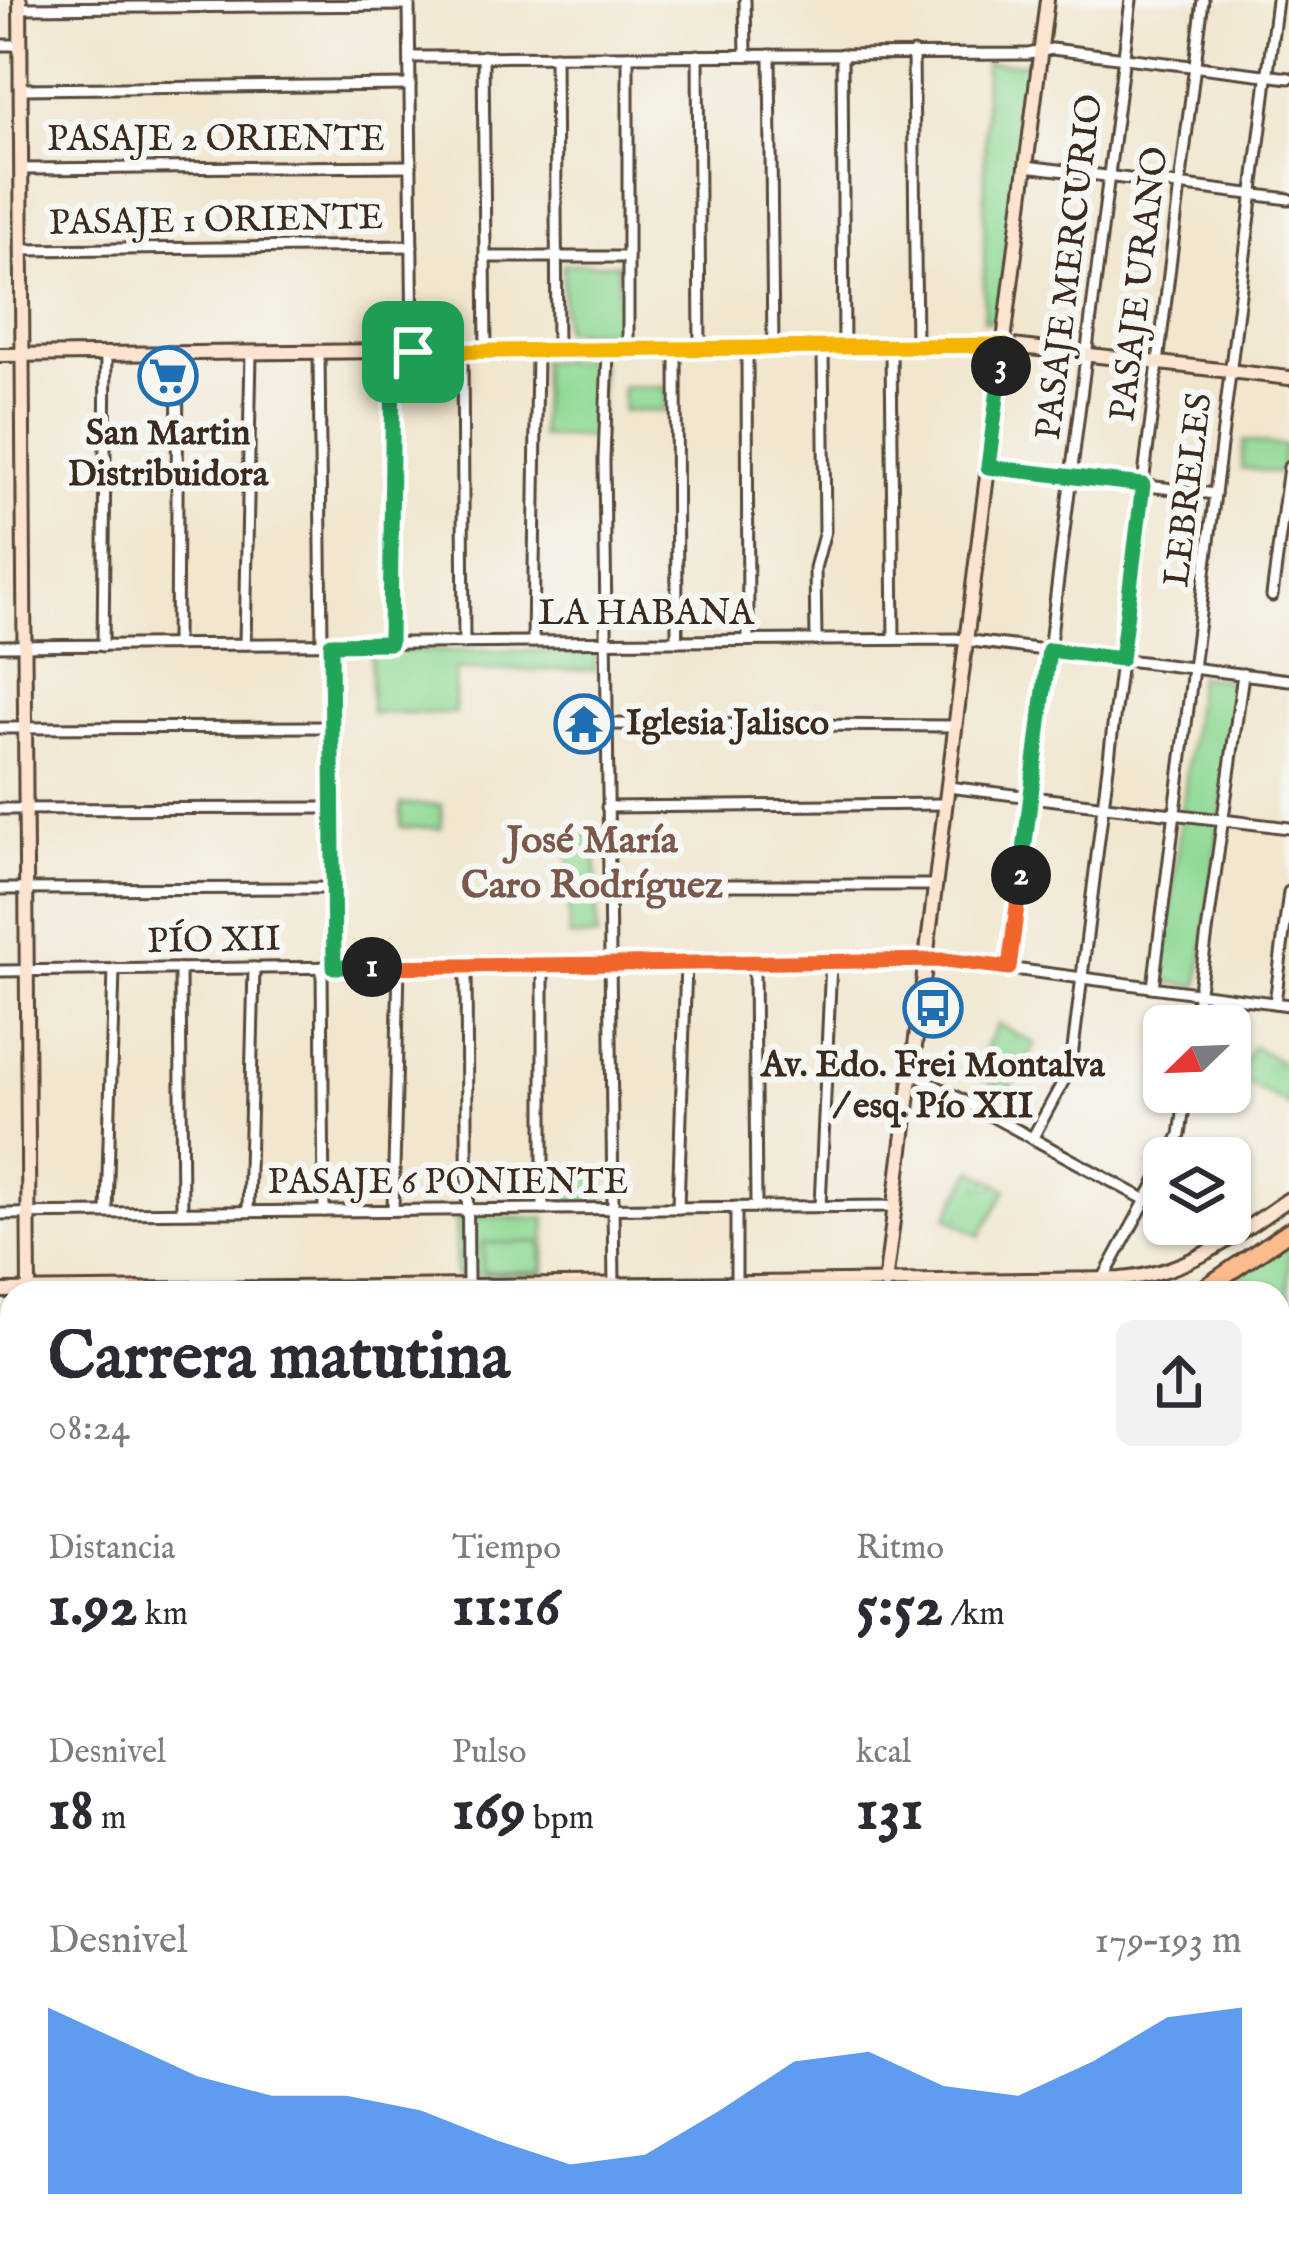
<!DOCTYPE html>
<html lang="es">
<meta charset="utf-8">
<style>
:root{--surface:#fff;--page:#f2f2f3;--text:#2b2b33;--muted:#7c7c81;--accent:#1a73e8}
body{margin:0;font-family:"IM FELL English",serif;background:var(--page);color:var(--text);height:100vh;display:flex;flex-direction:column;font-size:45px;white-space:nowrap}
*{box-sizing:border-box;margin:0}
p{font-size:39px;color:var(--muted)}
.icon{flex:none;width:66px;height:66px;fill:none;stroke:currentColor;stroke-width:2;stroke-linecap:round;stroke-linejoin:round}
.map{position:relative;flex:1;overflow:hidden}
.drawer{position:absolute;left:0px;top:1281px;width:1290px;height:975px;display:flex;flex-direction:column;background:var(--surface);border-radius:36px 36px 0 0;box-shadow:0 3px 9px #0004}
.drawer>*{flex:none}
.needle{width:78px;rotate:247deg}
.tools{position:absolute;left:1143px;top:1005px;display:grid;gap:24px}
.tools a{display:grid;place-items:center;width:108px;height:108px;border-radius:18px;background:var(--surface);box-shadow:0 3px 9px #0004;font-size:60px}
.pin{position:absolute;display:grid;place-items:center;width:102px;height:102px;color:#fff;margin:-51px;border-radius:24px;box-shadow:0 6px 18px #0006}
.km{position:absolute;width:60px;height:60px;margin:-30px;border-radius:50%;background:#222;color:#fff;font-size:33px;line-height:60px;text-align:center}
.round{display:grid;place-items:center;flex:none;width:126px;height:126px;border-radius:18px;background:var(--page)}
.overview{display:flex;align-items:center;justify-content:space-between;height:204px;padding:0 48px}
h1{font-size:66px;font-weight:700;line-height:90px}
.metrics{display:grid;grid-template-columns:repeat(3,1fr);gap:18px;height:204px;padding:12px 48px}
.metrics div{display:grid;align-content:center}
.metrics b{font-size:60px;font-weight:700}
.metrics small{font-size:33px;font-weight:400}
.metrics p{font-size:33px}
.chart{height:336px;padding:24px 48px}
.chart p{display:flex;justify-content:space-between}
.chart svg{width:100%;height:216px;margin-top:12px;fill:var(--accent);opacity:.7}
.map>svg:first-child{display:block}
.grass{fill:url(#grass-tufts);stroke:#658259;stroke-width:3}
.park{fill:#8fd994;stroke:#658259;stroke-width:3}
.lines{fill:none;stroke-linecap:round;stroke-linejoin:round}
.street-casing{stroke:#564638;stroke-width:15}
.secondary-casing{stroke:#564638;stroke-width:18}
.highway-casing{stroke:#564638;stroke-width:22}
.street{stroke:#fff;stroke-width:9}
.secondary{stroke:#fde4d1;stroke-width:12}
.highway{stroke:#fbbb8d;stroke-width:16}
.split-1-casing{stroke:#fff;stroke-width:24}
.split-2-casing{stroke:#fff;stroke-width:24}
.split-3-casing{stroke:#fff;stroke-width:24}
.split-4-casing{stroke:#fff;stroke-width:24}
.split-1{stroke:#22a559;stroke-width:15}
.split-2{stroke:#f0652b;stroke-width:15}
.split-3{stroke:#22a559;stroke-width:15}
.split-4{stroke:#f5b400;stroke-width:15}
.labels{text-anchor:middle;dominant-baseline:central;stroke-width:12;stroke-linejoin:round;paint-order:stroke}
.street-label{font-size:36px;fill:#3b2a1e;stroke:#f6f6f2}
.poi-label{font-size:36px;font-weight:bold;fill:#3b2a1e;stroke:#f6f6f2}
.neighbourhood-label{font-size:39px;font-weight:bold;fill:#7a584b;stroke:#f6f6f2}
</style>
<div class="map">
<svg width="1289" height="2254" viewBox="0 0 1289 2254">
<defs>
<pattern id="grass-tufts" width="24" height="20" patternUnits="userSpaceOnUse" patternTransform="scale(3)"><rect width="24" height="20" fill="#8fd994"/><path d="M3 7l-1-3M5 7V3M7 7l1-3M15 17l-1-3M17 17v-4M19 17l1-3" fill="none" stroke="#7cba7f"/></pattern>
</defs>
<rect width="100%" height="100%" fill="#f6f6f2"/>
<filter id="ink" filterUnits="userSpaceOnUse"><feTurbulence type="fractalNoise" baseFrequency=".00833" numOctaves="2"/><feDisplacementMap in="SourceGraphic" scale="24" xChannelSelector="R" yChannelSelector="G"/><feConvolveMatrix kernelMatrix="1 2 1 2 8 2 1 2 1" color-interpolation-filters="sRGB"/></filter>
<filter id="wash" filterUnits="userSpaceOnUse"><feTurbulence type="fractalNoise" baseFrequency=".004" numOctaves="4" result="noise"/><feDisplacementMap in="SourceGraphic" scale="48" xChannelSelector="R" yChannelSelector="G"/><feGaussianBlur stdDeviation="2.7" result="paint"/><feColorMatrix in="noise" values="0 0 0 0 0 0 0 0 0 0 0 0 0 0 0 0 0 1.4 0 .05"/><feComposite in="paint" operator="in"/></filter>
<g filter="url(#wash)">
<rect width="100%" height="100%" fill="#f1e6ce"/>
<g class="grass">
<path d="M998 1024 1035 1044 1008 1092 972 1072Z"/>
<path d="M1253 1046 1289 1066V1106L1237 1077Z"/>
<path d="M973 1170 1007 1189 980 1236 947 1217Z"/>
<path d="M456 1217 546 1218 545 1274 456 1275Z"/>
<path d="M1289 1238V1426L1278 1417V1293H1210Z"/>
</g>
<g class="park">
<path d="M985 63H1032L1000 320 984 321Z"/>
<rect x="563" y="264" width="55" height="67"/>
<rect x="541" y="361" width="59" height="76"/>
<path d="M622 387H666V411H623Z"/>
<path d="M1244 441 1284 446 1281 473 1241 468Z"/>
<path d="M371 651H595L596 670H455V713H371Z"/>
<path d="M1198 676 1238 681 1199 986 1162 982Z"/>
<path d="M401 804 441 805V828L401 827Z"/>
<path d="M569 836H596L597 937H569Z"/>
<path d="M605 1174V1202L549 1204V1176Z"/>
<path d="M541 1242 542 1271 483 1272V1243Z"/>
<path d="M1166 1282 1171 1293H533L1114 1288Z"/>
</g>
</g>
<g filter="url(#ink)">
<g class="lines">
<g class="street-casing">
<g id="street">
<path d="M745 0 746 55"/>
<path d="M409 4 413 352"/>
<path d="M20 8 409 5"/>
<path d="M0 45H20"/>
<path d="M913 53 916 349"/>
<path d="M842 54 844 349"/>
<path d="M698 55 700 350"/>
<path d="M770 55 773 349"/>
<path d="M483 56 486 351"/>
<path d="M555 56 557 351"/>
<path d="M410 57 1028 54 1052 49 1289 78"/>
<path d="M20 89 410 85"/>
<path d="M1026 166 1289 199"/>
<path d="M21 169 411 166"/>
<path d="M21 250 412 246"/>
<path d="M485 257H628"/>
<path d="M891 349 894 639"/>
<path d="M628 350V56"/>
<path d="M676 350 677 641"/>
<path d="M747 350 748 640"/>
<path d="M608 351 604 460 614 1286"/>
<path d="M462 352 464 643"/>
<path d="M319 353 322 644"/>
<path d="M988 467 1215 494"/>
<path d="M1272 596 1289 467"/>
<path d="M816 640 815 568 825 531 823 349"/>
<path d="M533 642 537 351"/>
<path d="M390 643 393 352"/>
<path d="M245 644 251 353"/>
<path d="M331 644 334 967"/>
<path d="M176 645 178 354"/>
<path d="M0 646 955 639 1289 680"/>
<path d="M103 646 106 355"/>
<path d="M607 724 956 726"/>
<path d="M0 728 332 727"/>
<path d="M948 787 1289 828"/>
<path d="M607 807 946 804"/>
<path d="M0 809 332 808"/>
<path d="M608 885H936"/>
<path d="M0 889 333 888"/>
<path d="M754 963 756 1207"/>
<path d="M466 966 468 1288"/>
<path d="M322 967 324 1211"/>
<path d="M1009 968 1131 0"/>
<path d="M180 969 182 1212"/>
<path d="M0 971 945 960 1289 1005"/>
<path d="M1153 987 1277 0"/>
<path d="M1275 1003 1289 892"/>
<path d="M1194 1026 1243 674"/>
<path d="M912 1073 1146 1200"/>
<path d="M1033 1137 1064 1080 1072 1057 1203 0"/>
<path d="M1169 1158 1180 1135 1186 1092"/>
<path d="M820 1206 831 962"/>
<path d="M736 1207V1284"/>
<path d="M678 1208 686 963"/>
<path d="M543 1209V965"/>
<path d="M393 1210 399 966"/>
<path d="M248 1211 254 968"/>
<path d="M107 1212 114 969"/>
<path d="M0 1214 896 1206"/>
<path d="M1103 1279 1164 1167"/>
<path d="M1278 1822H1289"/>
<path d="M0 1889 12 1890"/>
<path d="M237 2244V2254"/>
<path d="M738 2246 809 2254"/>
<path d="M473 2254 476 2244"/>
<path d="M483 2254 485 2244"/>
<path d="M552 2254 554 2244"/>
<path d="M675 2254 677 2244"/>
<path d="M1097 2254 1098 2244"/>
</g>
</g>
<g class="secondary-casing">
<g id="secondary">
<path d="M20 0 29 1293"/>
<path d="M0 355 1004 345 1289 378"/>
<path d="M885 1284 1047 0"/>
<path d="M0 1291 1120 1279C1187 1274 1235 1236 1289 1199"/>
<path d="M0 1416H12"/>
<path d="M0 2211 12 2214"/>
<path d="M34 2244V2254"/>
<path d="M47 2244 48 2254"/>
<path d="M92 2244 133 2254"/>
<path d="M160 2244 203 2254"/>
</g>
</g>
<g class="highway-casing">
<g id="highway">
<path d="M137 1291 146 1293"/>
<path d="M1198 1293 1289 1231"/>
<path d="M1278 1338 1289 1337"/>
<path d="M1278 1357 1289 1356"/>
<path d="M0 1363H12"/>
<path d="M0 1383 12 1382"/>
<path d="M1278 1429 1289 1439"/>
</g>
</g>
<use href="#street" class="street"/>
<use href="#secondary" class="secondary"/>
<use href="#highway" class="highway"/>
</g>
</g>
<g class="lines" filter="url(#ink)">
<g class="split-1-casing">
<path id="split-1" d="M372 967H334L331 644 390 643 393 352H413"/>
</g>
<g class="split-2-casing">
<path id="split-2" d="M372 967 945 960 1009 968 1021 875"/>
</g>
<g class="split-3-casing">
<path id="split-3" d="M1001 366 988 467 1143 485 1121 659 1049 650 1021 875"/>
</g>
<g class="split-4-casing">
<path id="split-4" d="M413 352 1004 345 1001 366"/>
</g>
<use href="#split-1" class="split-1"/>
<use href="#split-2" class="split-2"/>
<use href="#split-3" class="split-3"/>
<use href="#split-4" class="split-4"/>
</g>
<defs>
<g id="supermarket-ring" transform="scale(3)"><circle r="9.5" fill="#f6f6f2" stroke="#1f6fb2" stroke-width="1.5"/><path d="M-6-5.5h2.5l.6 2H6L4.5 2H-2.5L-4.4-4H-6ZM-1.5 3.2a1.3 1.3 0 1 0 .1 0ZM3 3.2a1.3 1.3 0 1 0 .1 0Z" fill="#1f6fb2"/></g>
<g id="temple-ring" transform="scale(3)"><circle r="9.5" fill="#f6f6f2" stroke="#1f6fb2" stroke-width="1.5"/><path d="M0-6L5-2H3V0L6.5 2.5H4V6H1.5V3h-3V6H-4V2.5H-6.5L-3 0V-2H-5Z" fill="#1f6fb2"/></g>
<g id="bus-ring" transform="scale(3)"><circle r="9.5" fill="#f6f6f2" stroke="#1f6fb2" stroke-width="1.5"/><path d="M-5-6H5V4H4V6H2V4H-2V6H-4V4H-5ZM-3.5-4V0h7V-4ZM-3.5 1.2v1.5H-2V1.2ZM2 1.2v1.5H3.5V1.2Z" fill="#1f6fb2"/></g>
</defs>
<g fill-rule="evenodd">
<use href="#supermarket-ring" x="168" y="376"/>
<use href="#temple-ring" x="584" y="724"/>
<use href="#bus-ring" x="933" y="1008"/>
</g>
<g class="labels">
<g class="street-label">
<text x="216" y="140">PASAJE 2 ORIENTE</text>
<text transform="translate(216 221) rotate(-1)">PASAJE 1 ORIENTE</text>
<text transform="translate(1070 267) rotate(-83)">PASAJE MERCURIO</text>
<text transform="translate(1140 284) rotate(-83)">PASAJE URANO</text>
<text transform="translate(1189 490) rotate(-83)">LEBRELES</text>
<text x="646" y="614">LA HABANA</text>
<text transform="translate(214 941) rotate(-1)">PÍO XII</text>
<text x="448" y="1183">PASAJE 6 PONIENTE</text>
</g>
<g class="poi-label">
<text x="168" y="434">San Martin<tspan x="168" dy="41">Distribuidora</tspan></text>
<text x="626" y="724" text-anchor="start">Iglesia Jalisco</text>
<text x="933" y="1066">Av. Edo. Frei Montalva<tspan x="933" dy="41">/ esq. Pío XII</tspan></text>
</g>
<g class="neighbourhood-label">
<text x="592" y="841">José María<tspan x="592" dy="45">Caro Rodríguez</tspan></text>
</g>
</g>
</svg>
<div class="tools">
<a><svg class="needle" viewBox="-14 -14 28 28"><path d="M0-13l5 13h-10z" fill="#e53935"/><path d="M0 13l5-13h-10z" fill="#7c7c81"/></svg></a>
<a><svg class="icon" aria-label="layers" viewBox="0 0 24 24"><path d="M12 4l9 5-9 5-9-5zM3 14l9 5 9-5"/></svg></a>
</div>
<div class="pin" style="left:413px;top:352px;background:#1e9e55"><svg class="icon" aria-label="arrive" viewBox="0 0 24 24"><path d="M6 21V4h12l-3 4 3 4H6"/></svg></div>
<b class="km" style="left:372px;top:967px">1</b>
<b class="km" style="left:1021px;top:875px">2</b>
<b class="km" style="left:1001px;top:366px">3</b>
<section class="drawer">
<div class="overview"><div><h1>Carrera matutina</h1><p>08:24</p></div><a class="round"><svg class="icon" aria-label="share" viewBox="0 0 24 24"><path d="M12 15V3M7 8l5-5 5 5M5 13v7h14v-7"/></svg></a></div>
<div class="metrics">
<div><p>Distancia</p><b>1.92<small> km</small></b></div>
<div><p>Tiempo</p><b>11:16</b></div>
<div><p>Ritmo</p><b>5:52<small> /km</small></b></div>
</div>
<div class="metrics">
<div><p>Desnivel</p><b>18<small> m</small></b></div>
<div><p>Pulso</p><b>169<small> bpm</small></b></div>
<div><p>kcal</p><b>131</b></div>
</div>
<div class="chart"><p><span>Desnivel</span>179–193 m</p>
<svg viewBox="0 0 160 44" preserveAspectRatio="none"><path d="M0 44V6L10 13L20 20L30 24L40 24L50 27L60 33L70 38L80 36L90 27L100 17L110 15L120 22L130 24L140 17L150 8L160 6V44z"/></svg>
</div>
</section>
</div>
